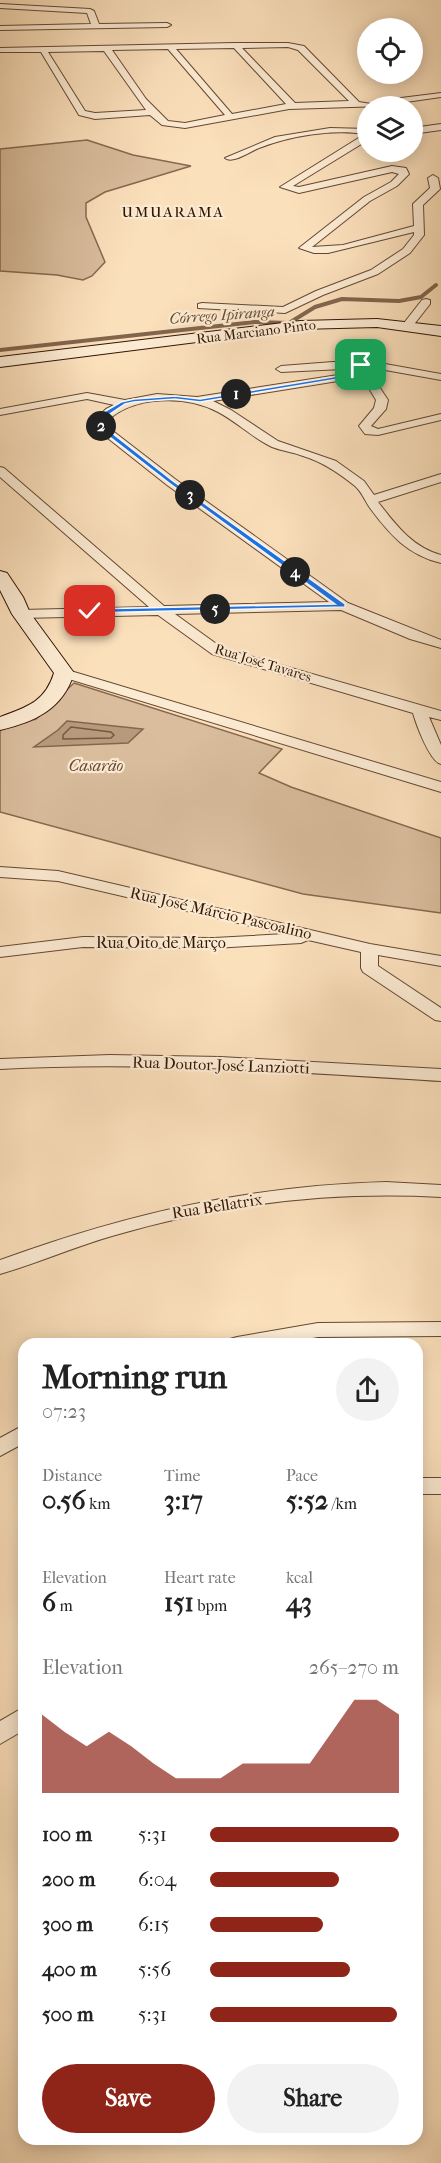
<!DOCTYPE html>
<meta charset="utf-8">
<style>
:root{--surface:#fff;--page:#f2f2f2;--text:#222;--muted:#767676;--accent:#8f2418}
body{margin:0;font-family:"IM FELL French Canon",serif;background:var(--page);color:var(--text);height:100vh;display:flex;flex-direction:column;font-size:22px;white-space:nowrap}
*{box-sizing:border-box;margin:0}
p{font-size:20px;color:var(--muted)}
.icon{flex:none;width:33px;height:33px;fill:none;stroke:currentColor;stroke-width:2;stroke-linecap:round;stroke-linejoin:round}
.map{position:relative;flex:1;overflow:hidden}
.panel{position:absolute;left:18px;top:1338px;width:405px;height:807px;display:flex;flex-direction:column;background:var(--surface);border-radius:18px;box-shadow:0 3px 15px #0003}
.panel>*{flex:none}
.tools{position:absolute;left:357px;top:18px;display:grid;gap:12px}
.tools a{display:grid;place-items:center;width:66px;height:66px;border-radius:50%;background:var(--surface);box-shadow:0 3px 15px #0003;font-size:30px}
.pin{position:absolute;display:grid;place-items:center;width:51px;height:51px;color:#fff;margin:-26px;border-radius:12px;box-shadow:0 3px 9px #0006}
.km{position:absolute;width:30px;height:30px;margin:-15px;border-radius:50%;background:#222;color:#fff;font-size:16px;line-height:30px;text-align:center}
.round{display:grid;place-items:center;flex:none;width:63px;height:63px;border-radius:32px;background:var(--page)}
.head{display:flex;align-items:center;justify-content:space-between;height:102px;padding:0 24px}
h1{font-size:33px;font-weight:700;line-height:45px}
.figures{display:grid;grid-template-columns:repeat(3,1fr);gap:9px;height:102px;padding:6px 24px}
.figures div{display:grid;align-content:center}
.figures b{font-size:26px;font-weight:700}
.figures small{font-size:16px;font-weight:400}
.figures p{font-size:16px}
.chart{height:168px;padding:12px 24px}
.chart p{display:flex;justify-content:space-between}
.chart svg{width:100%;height:108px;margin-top:6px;fill:var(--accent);opacity:.7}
.button{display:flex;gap:12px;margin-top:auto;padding:12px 24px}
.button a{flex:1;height:69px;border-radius:36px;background:var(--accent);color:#fff;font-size:24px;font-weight:700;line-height:69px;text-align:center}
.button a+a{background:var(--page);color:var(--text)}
ul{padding:0 24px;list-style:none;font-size:20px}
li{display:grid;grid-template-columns:96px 72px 1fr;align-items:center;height:45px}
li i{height:15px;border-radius:8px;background:var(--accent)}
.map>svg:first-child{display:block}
.green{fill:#d9bd9d;stroke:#866950;stroke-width:1.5}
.water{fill:#b79b7d;stroke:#82654d;stroke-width:1.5}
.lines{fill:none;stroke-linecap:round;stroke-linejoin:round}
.shore{stroke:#755840;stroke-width:1.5}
.stream{stroke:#82654d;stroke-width:4}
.street-casing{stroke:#654832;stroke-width:2}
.secondary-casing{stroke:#331504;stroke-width:2}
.street{fill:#fcebd3;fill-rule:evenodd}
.secondary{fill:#fcebd3;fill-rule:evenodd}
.route{fill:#1a73e8;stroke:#fff;stroke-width:1.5}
.labels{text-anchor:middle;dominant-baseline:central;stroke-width:4.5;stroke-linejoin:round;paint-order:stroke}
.far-street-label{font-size:14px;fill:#331504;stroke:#fcebd3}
.far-neighbourhood-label{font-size:15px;letter-spacing:1.5px;fill:#331504;stroke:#fcebd3}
.far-water-label{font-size:15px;font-style:italic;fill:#684b34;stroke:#fcebd3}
.park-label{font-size:16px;font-style:italic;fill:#654732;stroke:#fcebd3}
.street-label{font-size:16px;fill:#331504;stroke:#fcebd3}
</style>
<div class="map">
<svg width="441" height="2163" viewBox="0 0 441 2163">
<rect width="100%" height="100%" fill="#fbe0bc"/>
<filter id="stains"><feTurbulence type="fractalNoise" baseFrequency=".00333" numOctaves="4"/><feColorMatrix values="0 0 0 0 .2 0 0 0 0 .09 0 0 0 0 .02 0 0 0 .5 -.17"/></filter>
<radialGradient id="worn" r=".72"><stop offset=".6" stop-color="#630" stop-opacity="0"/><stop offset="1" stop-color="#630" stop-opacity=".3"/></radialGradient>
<g class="green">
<path d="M87 140 133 155 191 166 105 192 86 203V217L105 262 92 276 83 280 57 275 0 271V149Z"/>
<path d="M74 683 282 749 259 773 291 787 441 838V913L303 894 0 812V730L36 719Z"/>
</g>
<path class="water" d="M67 721 143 729 128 743 34 747 58 730Z"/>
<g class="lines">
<path class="shore" d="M71 727 111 732 114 735 111 738 63 739V735Z"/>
<path class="stream" d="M0 350 255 322 289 323 315 307 342 299 399 301 421 297 436 285"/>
<g class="street-casing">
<g id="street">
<path d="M0 4 90 9 94 11 99 24 167 23 171 25 167 27 0 30V26L91 24 87 13 0 8Z"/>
<path d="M235 43H288L304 46 359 102 383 106 289 109 185 128 162 125 150 115 95 119 79 115 41 52H0V48ZM288 47 298 50 349 101 295 103 242 48ZM234 48 286 104 232 114 176 49ZM168 49 225 115 185 123 168 121 146 99 112 50ZM104 51 146 110 95 113 85 111 48 52Z"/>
<path d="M441 93V97L406 102 398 106H388L401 98Z"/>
<path d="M441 124V130L412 134V128Z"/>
<path d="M330 128 368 129V140L293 186 299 187 392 166 406 168 409 174 397 186 370 201 312 247 343 245 414 226 413 204 430 188 428 178 433 175 438 178 440 189 423 205 424 235 410 253 378 274 323 295 285 313 198 308V304L202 303 283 307 316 291 371 270 403 249 414 235V232L328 253H314L299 248 364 197 391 182 399 174 392 172 299 193 280 187 365 134C331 129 291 136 259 148 249 152 233 164 225 158L275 137Z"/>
<path d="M426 299 430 300V304L412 327H404V323L422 300Z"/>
<path d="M333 362H374L441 374V380L374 368 372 376 388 400 386 409 371 426 378 429 441 414V420L378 435 365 434 359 426 374 408 376 400 364 380 338 381 213 401 231 410 278 441 336 461 364 481 374 495 441 474V482L378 502C396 525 412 547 441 555V563C408 555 390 535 370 508 365 501 362 492 355 486 339 473 323 462 303 456 293 452 282 451 272 447 253 438 237 422 218 412 186 395 133 395 106 422L109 428 175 479 348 603 441 640V648L410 639 341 610 175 614 222 648 441 711V720L429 717 441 745V764C430 762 416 724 413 713L212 654 158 615 21 618 14 614 21 610 149 607 0 477V467L4 468 164 606 329 602 167 485 100 432 94 421 106 409 114 405 87 399 0 415V409L87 393 125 400 157 394 197 397 338 375 362 374 363 368 281 372 276 369 281 366Z"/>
<path d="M64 669 441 782V792L59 676 57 673 59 670Z"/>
<path d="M0 867 58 871 370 944 441 956V966L378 955V966L441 1008V1021L435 1020 363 972 361 968V952L308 940 301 943 214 948 83 947 0 957V947L83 937 214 938 285 934 58 881 0 877Z"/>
<path d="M110 1055 220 1057 441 1069V1081C294 1072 147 1061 0 1069V1059Z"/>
<path d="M386 1182 441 1185V1197C329 1191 220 1204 112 1236 74 1247 38 1263 0 1274V1260C129 1213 248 1186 386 1182Z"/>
<path d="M441 1322V1336L318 1337 279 1344H227L230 1339 237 1337 318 1323Z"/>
<path d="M24 1425V1443L0 1456V1438Z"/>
<rect x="417" y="1478" width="24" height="16"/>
<path d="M24 1707V1730L0 1744V1721Z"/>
</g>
</g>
<g class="secondary-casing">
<g id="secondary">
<path d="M377 319 441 326V336L377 327 300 329 0 367V357L300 321Z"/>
<path d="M0 571 7 573 23 597 30 613 74 673C63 709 35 722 0 730V717C27 707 45 702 54 673L12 614 0 590Z"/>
</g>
</g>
<use href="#street" class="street"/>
<use href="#secondary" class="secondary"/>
</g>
<path class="route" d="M359 363 373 365 369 378 338 379 200 402 175 399 134 402 125 404 107 416 103 421 107 429 173 481 345 604V607L88 613 90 609 335 604 169 483 102 431 97 421 102 413 121 402 134 399 175 396 200 399 338 376 364 375 367 367 359 366Z"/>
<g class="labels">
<g class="far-street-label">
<text transform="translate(256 332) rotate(-7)">Rua Marciano Pinto</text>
<text transform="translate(263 663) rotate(17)">Rua José Tavares</text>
</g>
<g class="far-neighbourhood-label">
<text x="173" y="212">UMUARAMA</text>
</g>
<g class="far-water-label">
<text transform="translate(222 315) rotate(-4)">Córrego Ipiranga</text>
</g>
<g class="park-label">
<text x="96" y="765">Casarão</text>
</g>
<g class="street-label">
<text transform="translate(221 913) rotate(13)">Rua José Márcio Pascoalino</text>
<text x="161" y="942">Rua Oito de Março</text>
<text transform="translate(221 1065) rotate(2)">Rua Doutor José Lanziotti</text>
<text transform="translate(217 1206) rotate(-9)">Rua Bellatrix</text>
</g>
</g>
<rect width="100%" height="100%" filter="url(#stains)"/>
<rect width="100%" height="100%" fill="url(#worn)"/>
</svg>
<div class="tools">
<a><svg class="icon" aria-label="locate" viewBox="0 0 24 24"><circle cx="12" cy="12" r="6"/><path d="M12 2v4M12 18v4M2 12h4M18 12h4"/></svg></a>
<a><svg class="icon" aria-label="layers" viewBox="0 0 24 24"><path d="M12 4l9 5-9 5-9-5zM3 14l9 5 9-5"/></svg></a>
</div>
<div class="pin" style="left:361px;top:365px;background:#1e9e55"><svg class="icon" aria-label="arrive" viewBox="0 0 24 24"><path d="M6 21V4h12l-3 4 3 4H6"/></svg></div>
<div class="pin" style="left:90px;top:611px;background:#d93025"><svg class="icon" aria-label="check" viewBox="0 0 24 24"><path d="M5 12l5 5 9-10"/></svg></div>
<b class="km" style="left:236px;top:394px">1</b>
<b class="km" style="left:101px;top:426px">2</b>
<b class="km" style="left:190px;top:495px">3</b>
<b class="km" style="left:295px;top:572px">4</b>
<b class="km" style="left:215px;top:609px">5</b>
<section class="panel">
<div class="head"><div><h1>Morning run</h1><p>07:23</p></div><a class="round"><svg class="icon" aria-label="share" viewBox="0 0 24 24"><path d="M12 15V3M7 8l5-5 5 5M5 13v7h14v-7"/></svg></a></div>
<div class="figures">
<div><p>Distance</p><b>0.56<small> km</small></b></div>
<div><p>Time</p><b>3:17</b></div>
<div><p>Pace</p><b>5:52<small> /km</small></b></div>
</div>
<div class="figures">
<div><p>Elevation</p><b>6<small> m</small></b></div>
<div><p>Heart rate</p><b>151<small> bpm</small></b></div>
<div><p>kcal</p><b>43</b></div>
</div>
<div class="chart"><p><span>Elevation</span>265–270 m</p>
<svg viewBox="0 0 160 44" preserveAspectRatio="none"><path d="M0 44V12L10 19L20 25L30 19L40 25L50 32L60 38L70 38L80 38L90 32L100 32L110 32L120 32L130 19L140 6L150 6L160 12V44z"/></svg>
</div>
<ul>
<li><b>100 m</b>5:31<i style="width:100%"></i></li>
<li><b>200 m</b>6:04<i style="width:68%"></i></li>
<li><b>300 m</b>6:15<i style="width:60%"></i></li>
<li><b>400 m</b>5:56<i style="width:74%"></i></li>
<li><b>500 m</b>5:31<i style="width:99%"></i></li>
</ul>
<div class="button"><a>Save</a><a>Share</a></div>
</section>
</div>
